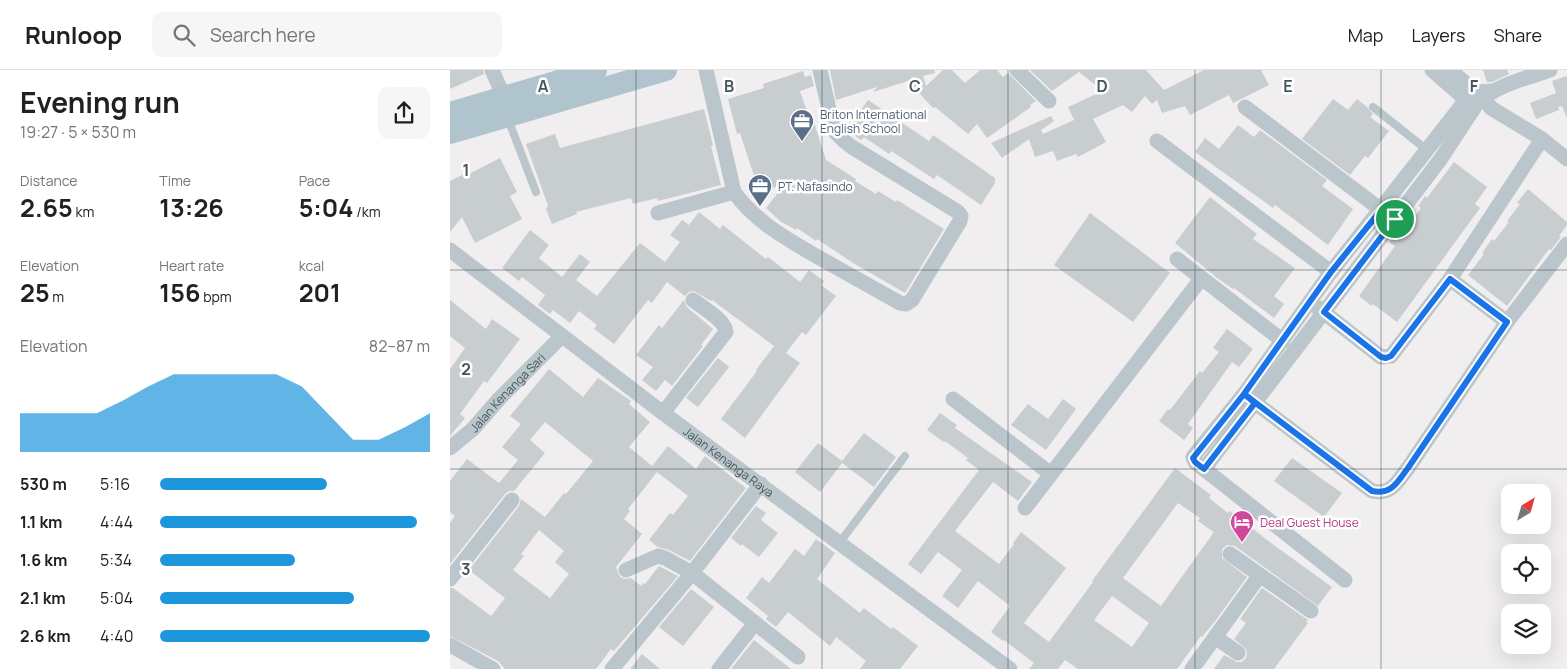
<!DOCTYPE html>
<meta charset="utf-8">
<style>
:root{--surface:#fff;--page:#f6f6f6;--text:#202124;--muted:#757577;--line:#e0e0e0;--accent:#1e96dc}
body{margin:0;font-family:Manrope,sans-serif;background:var(--page);color:var(--text);height:100vh;display:flex;flex-direction:column;font-size:19px;white-space:nowrap}
*{box-sizing:border-box;margin:0}
p{font-size:16px;color:var(--muted)}
.icon{flex:none;width:28px;height:28px;fill:none;stroke:currentColor;stroke-width:2;stroke-linecap:round;stroke-linejoin:round}
.map{position:relative;flex:1;overflow:hidden}
.sheet{display:flex;flex-direction:column;background:var(--surface);width:450px}
.sheet>*{flex:none}
.needle{width:32px;rotate:37deg}
.tools{position:absolute;left:1051px;top:414px;display:grid;gap:10px}
.tools a{display:grid;place-items:center;width:50px;height:50px;border-radius:10px;background:var(--surface);box-shadow:0 5px 20px #0002;font-size:25px}
.pin{position:absolute;display:grid;place-items:center;width:42px;height:42px;color:#fff;margin:-21px;border:2px solid #fff;border-radius:50%;box-shadow:0 1px 5px #0007}
.round{display:grid;place-items:center;flex:none;width:52px;height:52px;border-radius:10px;background:var(--page)}
.overview{display:flex;align-items:center;justify-content:space-between;height:85px;padding:0 20px}
h1{font-size:28px;font-weight:700;line-height:38px}
.metrics{display:grid;grid-template-columns:repeat(3,1fr);gap:8px;height:85px;padding:5px 20px}
.metrics div{display:grid;align-content:center}
.metrics b{font-size:25px;font-weight:700}
.metrics small{font-size:14px;font-weight:400}
.metrics p{font-size:14px}
.chart{height:140px;padding:10px 20px}
.chart p{display:flex;justify-content:space-between}
.chart svg{width:100%;height:90px;margin-top:5px;fill:var(--accent);opacity:.7}
ul{padding:0 20px;list-style:none;font-size:16px}
li{display:grid;grid-template-columns:80px 60px 1fr;align-items:center;height:38px}
li i{height:12px;border-radius:6px;background:var(--accent)}
header{display:flex;align-items:center;gap:30px;box-sizing:border-box;height:70px;padding:0 25px;background:var(--surface);border-bottom:1px solid var(--line)}
header strong{font-size:24px}
nav{display:flex;gap:28px;margin-inline-start:auto;font-size:18px}
.search{width:350px;height:45px;background:var(--page);display:flex;align-items:center;gap:12px;box-sizing:border-box;padding:0 18px;border-radius:10px;color:var(--muted);font-size:19px}
main{display:flex;flex:1;min-height:0}
.map>svg:first-child{display:block}
.building{fill:#c8cdd0;fill-rule:evenodd}
.lines{fill:none;stroke-linecap:round;stroke-linejoin:round}
.service{stroke:#bac6cb;stroke-width:8}
.minor{stroke:#bac6cb;stroke-width:15}
.primary{stroke:#afc4cd;stroke-width:22}
.route-casing{stroke:#fff;stroke-width:10}
.route{stroke:#1a73e8;stroke-width:6}
.grid{fill:none;stroke:#47565b;stroke-width:1;stroke-opacity:0.55}
.labels{text-anchor:middle;dominant-baseline:central;stroke-width:5;stroke-linejoin:round;paint-order:stroke}
.service-label{font-size:12px;fill:#4e5e75;stroke:#fff;text-anchor:start}
.street-label{font-size:12px;fill:#47565b;stroke:#fff}
.hotel-label{font-size:12px;fill:#b23c85;stroke:#fff;text-anchor:start}
.grid-label{font-size:16px;text-anchor:middle;font-weight:bold;fill:#47565b;stroke:#fff;stroke-width:5;stroke-linejoin:round;paint-order:stroke}
</style>
<header>
<strong>Runloop</strong>
<div class="search"><svg class="icon" aria-label="search" viewBox="0 0 24 24"><circle cx="10" cy="10" r="6"/><path d="M15 15l6 6"/></svg>Search here</div>
<nav><a>Map</a><a>Layers</a><a>Share</a></nav>
</header>
<main>
<section class="sheet">
<div class="overview"><div><h1>Evening run</h1><p>19:27 · 5 × 530 m</p></div><a class="round"><svg class="icon" aria-label="share" viewBox="0 0 24 24"><path d="M12 15V3M7 8l5-5 5 5M5 13v7h14v-7"/></svg></a></div>
<div class="metrics">
<div><p>Distance</p><b>2.65<small> km</small></b></div>
<div><p>Time</p><b>13:26</b></div>
<div><p>Pace</p><b>5:04<small> /km</small></b></div>
</div>
<div class="metrics">
<div><p>Elevation</p><b>25<small> m</small></b></div>
<div><p>Heart rate</p><b>156<small> bpm</small></b></div>
<div><p>kcal</p><b>201</b></div>
</div>
<div class="chart"><p><span>Elevation</span>82–87 m</p>
<svg viewBox="0 0 160 44" preserveAspectRatio="none"><path d="M0 44V25L10 25L20 25L30 25L40 19L50 12L60 6L70 6L80 6L90 6L100 6L110 12L120 25L130 38L140 38L150 32L160 25V44z"/></svg>
</div>
<ul>
<li><b>530 m</b>5:16<i style="width:62%"></i></li>
<li><b>1.1 km</b>4:44<i style="width:95%"></i></li>
<li><b>1.6 km</b>5:34<i style="width:50%"></i></li>
<li><b>2.1 km</b>5:04<i style="width:72%"></i></li>
<li><b>2.6 km</b>4:40<i style="width:100%"></i></li>
</ul>
</section>
<div class="map">
<svg width="1117" height="599" viewBox="0 0 1117 599">
<rect width="100%" height="100%" fill="#f1eeef"/>
<g class="building">
<path d="M0 0H33L34 4 0 19Z"/>
<path d="M380 0H484L485 3 473 6 476 16 493 0H502L515 13 530 0H547L553 7 558 3 586 31 580 35 581 37 537 68 527 54 518 64 485 37 483 38 458 11 423 22 427 17 386 30Z"/>
<path d="M580 0H696L714 20 754 0H811L819 15 783 33 779 25 740 45 735 36 712 43 707 30 702 34 695 26 682 42 673 35 643 49 656 72 628 87 626 84 607 91 603 81 585 87 579 69 552 88 541 73 601 46 604 51 591 60 593 64 624 50 618 37 653 21 629 2 602 21Z"/>
<path d="M1033 0H1057L1059 4 1042 12H1037Z"/>
<path d="M353 1 355 7 361 5 364 16 350 21 360 50 363 49 376 90 406 109 405 111 426 124 428 121 446 132 447 130 494 159 455 223 403 193 367 169 366 171 347 158 346 160 330 151 316 138 335 114 306 123 302 107 304 106 290 63 287 64 278 29 314 18 313 14Z"/>
<path d="M1117 6V48L1112 36 1108 37 1109 40 1086 49 1080 33 1106 23 1102 11Z"/>
<path d="M883 29 898 40 907 29 918 38 923 44 920 47 939 61 918 88 915 86 900 105 852 69Z"/>
<path d="M418 30 479 71 483 65 545 108V113L531 135 487 105 484 109 441 81 439 84 414 67 411 70 397 60Z"/>
<path d="M254 39 263 75 261 76 271 115 208 131 207 128 183 134 181 128 126 142 127 144 102 154 96 139 98 136 76 74 105 64 110 78Z"/>
<path d="M788 55 804 67 810 60 877 110 872 116 903 139 878 175 825 135 823 138 745 82 755 68 769 79Z"/>
<path d="M50 88 67 122 60 126 72 149 25 173 12 147 0 162V111L16 103 17 105Z"/>
<path d="M1004 92 1037 117 1025 134 1030 138 947 252 923 234 922 236 909 226 945 176 939 172 950 157 954 160 971 138 968 136 975 126 977 128Z"/>
<path d="M1078 119 1117 152V155L1109 166 1111 167 1101 180 1099 179 1057 236 1018 205 1034 184 1032 183 1042 169 1044 171 1059 152 1057 151 1070 134 1067 133Z"/>
<path d="M760 127 807 164 803 169 845 198 824 226 834 234 824 248 784 218 783 219 767 208 725 173Z"/>
<path d="M249 142 270 159 273 155 316 189 318 187 350 212 359 200 374 211 371 215 386 226 356 265 352 262 336 283 350 293 295 368 271 349 307 301 306 300 324 276 262 230 261 231 244 221 239 222 235 226 217 212 202 233 198 230 164 274 144 259 147 255 129 241 120 253 103 240 100 244 88 235 95 225 72 207 69 211 52 198 80 160 99 175 89 188 112 207 130 184 140 192 126 210 147 226 190 173 215 192 230 172 220 165 232 150 239 155Z"/>
<path d="M640 143 720 203 683 252 604 195Z"/>
<path d="M0 230 36 259 42 249 70 269 37 313 34 311 10 344 15 348 0 366V299L15 278 0 266Z"/>
<path d="M234 230 237 237 263 259 251 275 253 276 222 316 215 310 206 321 192 310 203 297 186 285 209 255 212 258Z"/>
<path d="M777 259 803 279 789 297 782 292 738 354 743 358 734 370 709 351 718 339 720 340 750 301 752 303 769 282 763 278Z"/>
<path d="M268 288 279 297 248 337 236 328Z"/>
<path d="M99 299 133 327 148 308 181 331 179 334 200 352 179 377 202 396 218 376 246 399 255 386 296 418 240 491 219 480 208 477 199 470 220 443 223 445 238 426 207 402 178 439 180 441 174 449 192 464 166 497 170 507 175 509 181 508 191 516 193 513 195 514 209 496 228 506 164 581 161 579 146 599H55L48 591 0 566V518H3L41 546 55 528 19 500 69 436 71 429 95 447 114 423 116 424 143 391 95 352 80 370 95 383 64 421H59L55 424 0 494V453L5 446 0 442V411L17 389 49 413 68 390 52 377 71 354 60 346ZM89 460 114 481 105 492 119 504 100 528 63 500 74 486 71 484Z"/>
<path d="M613 329 626 339 596 380 561 355 578 334 598 349Z"/>
<path d="M490 343 507 355 505 358 582 412 568 431 543 412 505 461 549 494 564 474 563 473 571 462 616 498 574 553 599 572 643 512 642 511 725 398 761 425 759 428 778 443 780 441 817 470 882 517 868 536 785 476 777 475 772 479V488L797 507 766 550 752 567 751 566 727 599H628L615 590 608 599H579L584 593 554 570 553 571 541 562 560 536 528 511 508 538 492 526 512 500 488 482 471 504 458 494 529 400 516 390 518 388 495 371 494 372 477 360ZM728 433 750 448 748 451 764 462 711 536 673 508ZM662 526 699 553 682 577 644 550Z"/>
<path d="M414 363 446 387 424 417 392 393 370 422 345 402 368 373 392 391Z"/>
<path d="M842 388 892 423 874 447 824 411Z"/>
<path d="M306 436 316 443 311 450 328 463 309 487 292 474 291 476 281 468Z"/>
<path d="M366 469 385 483 367 509 410 543 414 538 441 559 443 557 468 576 450 599H410L416 591 386 567 380 576 338 542 326 557 316 549 318 546 296 528 312 507 319 513 345 479 354 486Z"/>
<path d="M812 518 858 550 856 552 858 553 824 599H764L774 585 787 592H792L796 588 797 583 796 579 784 569 796 553 790 549Z"/>
<path d="M241 519 264 537 233 576 209 557Z"/>
<path d="M304 570 341 599H281Z"/>
<path d="M192 584 210 599H180Z"/>
</g>
<g class="lines">
<g class="service">
<path d="M923 37 977 80"/>
<path d="M58 49 86 122"/>
<path d="M390 472 455 386"/>
</g>
<g class="minor">
<path d="M42 0 54 27"/>
<path d="M256 0 284 122C307 154 342 172 375 191 400 205 425 219 450 233L456 234 462 230 510 151 511 146 508 142 402 77 394 71 384 61 370 0"/>
<path d="M567 0 599 31"/>
<path d="M982 0 1016 30 1025 34"/>
<path d="M1000 0 1033 28 1041 38 1092 69 1117 89"/>
<path d="M795 37 938 145"/>
<path d="M707 71 881 202"/>
<path d="M208 143 284 122"/>
<path id="s1" d="M0 180 213 343 560 599"/>
<path d="M727 189 833 271"/>
<path d="M1000 209 1057 252 1117 174"/>
<path d="M867 237 931 287 941 286 1000 209 1092 69"/>
<path d="M799 328 922 421C942 425 947 412 958 398L1057 252"/>
<path d="M503 329 601 404"/>
<path d="M213 343 276 262C276 251 252 237 243 230"/>
<path id="s2" d="M0 378 23 359 49 329 112 266"/>
<path d="M754 399 990 90 1026 35C1044 15 1075 9 1100 0"/>
<path d="M575 438 751 209"/>
<path d="M780 484 861 541"/>
<path d="M176 500 208 486 215 488 242 503 348 587"/>
<path d="M0 509 62 430"/>
<path d="M895 510 754 399 745 392 743 387 794 324 881 202 1016 30 1025 22 1042 21"/>
<path d="M765 567 788 583"/>
<path d="M0 575 43 599"/>
<path d="M162 599 242 503 311 414"/>
<path d="M269 599 305 553"/>
<path d="M742 599 810 505"/>
</g>
<g class="primary">
<path d="M0 43 146 0"/>
<path d="M0 63 216 0"/>
</g>
</g>
<g class="lines">
<g class="route-casing">
<path id="route" d="M945 149 931 140 881 202 794 324 805 333 754 399 745 392 743 388 794 324 922 421C942 425 947 412 958 398L1057 252 1000 209 941 286 936 288 931 287 874 242 945 149"/>
</g>
<use href="#route" class="route"/>
</g>
<path class="grid" d="M186 0V599M372 0V599M558 0V599M745 0V599M931 0V599M0 200H1117M0 399H1117"/>
<defs>
<g id="office-pin" transform="scale(1.25)"><path d="M0 17L-7.5 6A9.5 9.5 0 1 1 7.5 6Z" fill="#5c6f8a" stroke="#fff"/><path d="M-6-3h4V-5.5h4V-3h4V5H-6ZM-1-4.5V-3h2v-1.5ZM-6 0V1H6V0Z" fill="#fff"/></g>
<g id="hotel-pin" transform="scale(1.25)"><path d="M0 17L-7.5 6A9.5 9.5 0 1 1 7.5 6Z" fill="#d1479c" stroke="#fff"/><path d="M-6-4.5h1.5V1H6V5H4.5V3h-9V5H-6ZM-4 0a1.8 1.8 0 1 1 3.6 0ZM.5 0V-2.5h3Q6-2.5 6 0Z" fill="#fff"/></g>
</defs>
<g fill-rule="evenodd">
<use href="#office-pin" x="352" y="51"/>
<use href="#office-pin" x="310" y="116"/>
<use href="#hotel-pin" x="792" y="452"/>
</g>
<g class="labels">
<g class="service-label">
<text x="370" y="44">Briton International<tspan x="370" dy="14">English School</tspan></text>
<text x="328" y="116">PT. Nafasindo</text>
</g>
<g class="street-label">
<text stroke="none"><textPath href="#s2" startOffset="80">Jalan Kenanga Sari</textPath></text>
<text stroke="none"><textPath href="#s1" startOffset="350">Jalan Kenanga Raya</textPath></text>
</g>
<g class="hotel-label">
<text x="810" y="452">Deal Guest House</text>
</g>
</g>
<g class="grid-label">
<text x="93" y="22">A</text>
<text x="279" y="22">B</text>
<text x="465" y="22">C</text>
<text x="652" y="22">D</text>
<text x="838" y="22">E</text>
<text x="1024" y="22">F</text>
<text x="16" y="106">1</text>
<text x="16" y="305">2</text>
<text x="16" y="505">3</text>
</g>
</svg>
<div class="tools">
<a><svg class="needle" viewBox="-14 -14 28 28"><path d="M0-13l5 13h-10z" fill="#e53935"/><path d="M0 13l5-13h-10z" fill="#757577"/></svg></a>
<a><svg class="icon" aria-label="locate" viewBox="0 0 24 24"><circle cx="12" cy="12" r="6"/><path d="M12 2v4M12 18v4M2 12h4M18 12h4"/></svg></a>
<a><svg class="icon" aria-label="layers" viewBox="0 0 24 24"><path d="M12 4l9 5-9 5-9-5zM3 14l9 5 9-5"/></svg></a>
</div>
<div class="pin" style="left:945px;top:149px;background:#1e9e55"><svg class="icon" aria-label="arrive" viewBox="0 0 24 24"><path d="M6 21V4h12l-3 4 3 4H6"/></svg></div>
</div>
</main>
